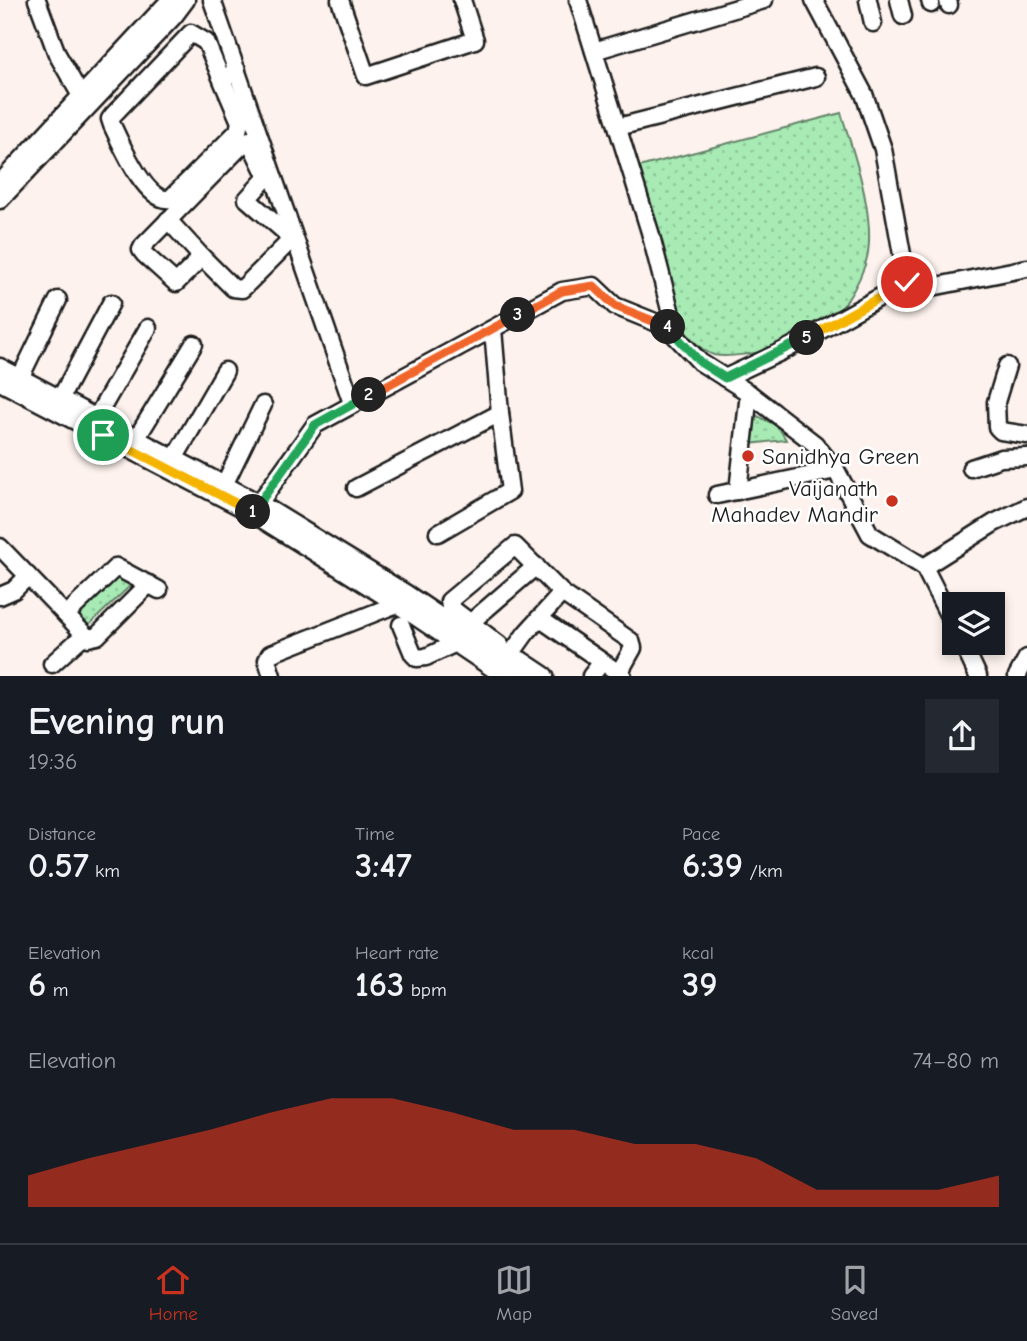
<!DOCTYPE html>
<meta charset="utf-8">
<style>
:root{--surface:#171b24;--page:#242831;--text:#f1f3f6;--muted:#9ea1a6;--line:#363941;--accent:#c8321e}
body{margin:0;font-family:"Comic Neue",sans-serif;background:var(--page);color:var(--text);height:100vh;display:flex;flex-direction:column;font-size:26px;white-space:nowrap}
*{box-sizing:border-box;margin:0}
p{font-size:23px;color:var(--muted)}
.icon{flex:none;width:38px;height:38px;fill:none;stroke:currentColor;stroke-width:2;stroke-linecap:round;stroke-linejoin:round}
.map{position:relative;height:676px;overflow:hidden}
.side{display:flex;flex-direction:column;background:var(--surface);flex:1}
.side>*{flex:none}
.controls{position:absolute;left:942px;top:592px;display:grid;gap:14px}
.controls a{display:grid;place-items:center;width:63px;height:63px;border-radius:0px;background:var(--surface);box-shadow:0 4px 10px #0003;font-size:35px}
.pin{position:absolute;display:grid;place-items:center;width:60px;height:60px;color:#fff;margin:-30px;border:4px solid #fff;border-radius:50%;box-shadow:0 2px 7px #0007}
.km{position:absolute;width:35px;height:35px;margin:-18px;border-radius:50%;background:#222;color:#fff;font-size:19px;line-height:35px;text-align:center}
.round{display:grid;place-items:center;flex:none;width:74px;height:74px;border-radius:0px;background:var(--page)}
.summary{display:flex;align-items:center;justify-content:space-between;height:119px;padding:0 28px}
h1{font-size:38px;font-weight:600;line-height:52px}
.metrics{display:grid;grid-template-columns:repeat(3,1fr);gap:10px;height:119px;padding:7px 28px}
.metrics div{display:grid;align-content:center}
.metrics b{font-size:35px;font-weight:600}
.metrics small{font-size:19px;font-weight:400}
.metrics p{font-size:19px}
.chart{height:196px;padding:14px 28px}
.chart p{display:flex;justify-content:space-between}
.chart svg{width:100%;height:126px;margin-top:7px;fill:var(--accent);opacity:.7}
.menu{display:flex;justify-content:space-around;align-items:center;height:98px;border-top:2px solid var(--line);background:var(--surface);font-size:19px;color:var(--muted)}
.menu a{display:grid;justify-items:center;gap:4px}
.menu .active{color:var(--accent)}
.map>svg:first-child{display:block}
.green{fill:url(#green-dots);stroke:#628368;stroke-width:2}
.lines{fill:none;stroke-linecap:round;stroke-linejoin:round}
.minor-casing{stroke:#1c1c1c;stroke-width:21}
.minor{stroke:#fff;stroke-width:16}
.split-1-casing{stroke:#fff;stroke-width:14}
.split-2-casing{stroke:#fff;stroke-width:14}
.split-3-casing{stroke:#fff;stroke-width:14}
.split-4-casing{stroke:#fff;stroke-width:14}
.split-5-casing{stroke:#fff;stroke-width:14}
.split-6-casing{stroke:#fff;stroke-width:14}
.split-1{stroke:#f5b400;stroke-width:9}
.split-2{stroke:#22a559;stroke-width:9}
.split-3{stroke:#f0652b;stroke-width:9}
.split-4{stroke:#f0652b;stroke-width:9}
.split-5{stroke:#22a559;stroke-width:9}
.split-6{stroke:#f5b400;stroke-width:9}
.poi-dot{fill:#c8321e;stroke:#fff;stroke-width:2.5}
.labels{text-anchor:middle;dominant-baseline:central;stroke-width:5;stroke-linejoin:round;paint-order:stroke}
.poi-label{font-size:23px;fill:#1c1c1c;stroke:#fff;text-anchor:start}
</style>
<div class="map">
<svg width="1027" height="676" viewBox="0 0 1027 676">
<defs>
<pattern id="green-dots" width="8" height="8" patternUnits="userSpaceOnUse" patternTransform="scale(1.75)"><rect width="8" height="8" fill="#a7eab4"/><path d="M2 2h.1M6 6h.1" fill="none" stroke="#8fc89a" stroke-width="1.8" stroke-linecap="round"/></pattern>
</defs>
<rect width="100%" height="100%" fill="#fdf2ed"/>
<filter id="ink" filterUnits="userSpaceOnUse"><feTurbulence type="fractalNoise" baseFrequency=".0143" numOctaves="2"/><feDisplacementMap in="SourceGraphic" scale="14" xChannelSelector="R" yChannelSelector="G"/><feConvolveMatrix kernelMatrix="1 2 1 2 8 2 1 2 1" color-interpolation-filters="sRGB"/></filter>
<g filter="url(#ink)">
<g class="green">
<path d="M841 113C854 153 879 224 865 265 859 281 850 299 838 312 831 319 784 346 773 349 760 353 727 358 714 355 700 351 687 334 679 323L639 167Z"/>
<path d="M753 414 778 426 786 440 748 444Z"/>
<path d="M115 573 132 584 87 627 74 614Z"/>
</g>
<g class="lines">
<g class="minor-casing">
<g id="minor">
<path d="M37 0 57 54 81 96"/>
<path d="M212 0 352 403"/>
<path d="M340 0 366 76 475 40 462 0"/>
<path d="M578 0 650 232 677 337"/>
<path d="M814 0 864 94 883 149 907 282 932 287 1027 268"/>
<path d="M868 0 873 23"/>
<path d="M899 0 903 16"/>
<path d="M930 0 931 4"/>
<path d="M948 0 949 5"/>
<path d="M594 51 764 0"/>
<path d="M222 80 206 42 191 33 113 115 110 119 112 125C121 144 146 203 170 199L238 131 240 122 222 80 237 70"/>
<path d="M618 127 816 77"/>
<path d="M249 140 267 177 247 199 285 232 288 238 287 244 242 289 233 288 202 257 176 283 144 254 141 250 143 246 246 141Z"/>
<path d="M0 183 170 0"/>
<path d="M0 200 174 16 186 0"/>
<path d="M168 220 202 257"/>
<path d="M1007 366 996 402 997 427 1001 431 1027 435"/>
<path d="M0 367 259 503 407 594 528 676"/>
<path d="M20 378 58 300"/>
<path d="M725 378 787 349 907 282"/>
<path d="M0 382 252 513 397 604 504 676"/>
<path d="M60 399 111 303"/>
<path d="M96 418 148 328"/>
<path d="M136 439 194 344"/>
<path d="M174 459 225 371"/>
<path d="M971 468 1001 458 1027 457"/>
<path d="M224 485 263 405"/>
<path d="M356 488 500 413 493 329"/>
<path d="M738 491 749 393"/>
<path d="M717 495 836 470"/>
<path d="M252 513 315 425 562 291 594 286 615 306 667 327 700 362 749 393 815 444 836 470 870 534 924 567"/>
<path d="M438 533 510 491 500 413"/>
<path d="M0 547 88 638 97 636 149 584"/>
<path d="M924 567 994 523 1027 507"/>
<path d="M924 567 954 626"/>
<path d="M562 593 631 641 633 648 619 673"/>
<path d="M0 596 14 590 28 576"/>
<path d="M66 615 116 567 159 590"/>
<path d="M539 618 623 676"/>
<path d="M470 623 536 566"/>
<path d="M401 625 413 654 417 658 426 657 456 643"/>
<path d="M962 642 978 676"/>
<path d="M500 645 450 607 449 601 515 546 562 593 526 633 506 661"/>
<path d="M521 660 545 676"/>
<path d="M52 664 84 635"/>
<path d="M272 676 267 660 270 654 397 604"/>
<path d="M591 676 602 662"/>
<path d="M1017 676 1027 658"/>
</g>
</g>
<use href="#minor" class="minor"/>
</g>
</g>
<g class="lines" filter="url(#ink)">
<g class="split-1-casing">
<path id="split-1" d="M103 435 253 512"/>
</g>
<g class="split-2-casing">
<path id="split-2" d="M253 512 315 425 369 395"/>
</g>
<g class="split-3-casing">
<path id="split-3" d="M369 395 518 315"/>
</g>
<g class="split-4-casing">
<path id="split-4" d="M518 315 562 291 594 286 615 306 668 327"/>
</g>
<g class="split-5-casing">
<path id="split-5" d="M668 327 700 362 725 378 807 338"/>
</g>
<g class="split-6-casing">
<path id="split-6" d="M807 338 907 282"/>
</g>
<use href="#split-1" class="split-1"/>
<use href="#split-2" class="split-2"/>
<use href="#split-3" class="split-3"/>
<use href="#split-4" class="split-4"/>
<use href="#split-5" class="split-5"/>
<use href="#split-6" class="split-6"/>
</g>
<g class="poi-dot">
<circle cx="748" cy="456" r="7"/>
<circle cx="892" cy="501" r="7"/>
</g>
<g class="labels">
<g class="poi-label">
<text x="762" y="456">Sanidhya Green</text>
<text x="878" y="488" text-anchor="end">Vaijanath<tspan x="878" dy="26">Mahadev Mandir</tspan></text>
</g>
</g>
</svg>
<div class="controls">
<a><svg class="icon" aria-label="layers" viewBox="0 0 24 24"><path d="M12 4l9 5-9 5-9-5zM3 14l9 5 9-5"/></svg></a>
</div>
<div class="pin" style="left:103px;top:435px;background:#1e9e55"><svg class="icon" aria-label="arrive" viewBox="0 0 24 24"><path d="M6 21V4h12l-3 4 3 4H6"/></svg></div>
<div class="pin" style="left:907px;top:282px;background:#d93025"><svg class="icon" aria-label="check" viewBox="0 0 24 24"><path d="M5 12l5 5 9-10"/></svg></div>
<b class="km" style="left:253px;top:512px">1</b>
<b class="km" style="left:369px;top:395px">2</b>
<b class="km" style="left:518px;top:315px">3</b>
<b class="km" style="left:668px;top:327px">4</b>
<b class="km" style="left:807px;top:338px">5</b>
</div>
<section class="side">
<div class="summary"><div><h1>Evening run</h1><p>19:36</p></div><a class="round"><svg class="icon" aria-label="share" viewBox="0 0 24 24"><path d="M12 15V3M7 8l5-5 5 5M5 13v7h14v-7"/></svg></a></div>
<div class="metrics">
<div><p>Distance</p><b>0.57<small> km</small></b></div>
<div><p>Time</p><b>3:47</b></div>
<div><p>Pace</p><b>6:39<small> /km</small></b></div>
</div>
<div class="metrics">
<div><p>Elevation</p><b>6<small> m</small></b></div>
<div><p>Heart rate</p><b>163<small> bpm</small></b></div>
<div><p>kcal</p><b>39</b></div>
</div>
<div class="chart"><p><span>Elevation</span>74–80 m</p>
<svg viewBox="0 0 160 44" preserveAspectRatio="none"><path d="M0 44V33L10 27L20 22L30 17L40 11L50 6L60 6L70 11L80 17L90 17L100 22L110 22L120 27L130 38L140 38L150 38L160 33V44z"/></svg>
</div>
</section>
<nav class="menu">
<a class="active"><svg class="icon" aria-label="home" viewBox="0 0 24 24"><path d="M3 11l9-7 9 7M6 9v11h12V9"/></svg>Home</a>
<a><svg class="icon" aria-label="map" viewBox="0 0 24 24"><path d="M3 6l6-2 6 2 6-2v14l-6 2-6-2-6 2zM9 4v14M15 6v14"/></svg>Map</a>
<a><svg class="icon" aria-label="saved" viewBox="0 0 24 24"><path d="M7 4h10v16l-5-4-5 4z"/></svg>Saved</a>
</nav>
